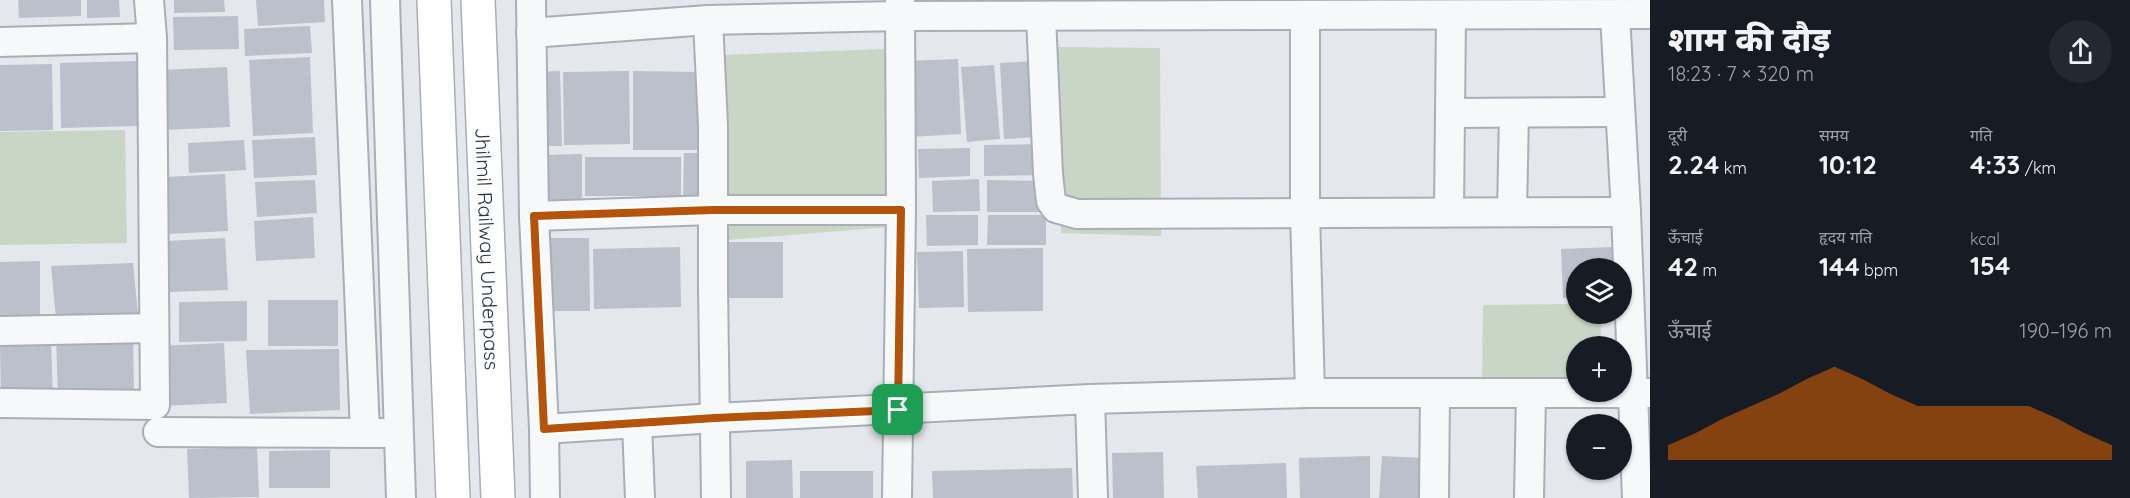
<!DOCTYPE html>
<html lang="hi">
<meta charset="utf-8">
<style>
:root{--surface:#171b24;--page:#242831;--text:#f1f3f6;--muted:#9ea1a6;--accent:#b45309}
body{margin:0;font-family:Quicksand,"Noto Sans Devanagari",sans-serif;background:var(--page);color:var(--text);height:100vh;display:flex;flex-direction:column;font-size:22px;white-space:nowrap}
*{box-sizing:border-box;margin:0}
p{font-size:20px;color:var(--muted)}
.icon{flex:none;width:33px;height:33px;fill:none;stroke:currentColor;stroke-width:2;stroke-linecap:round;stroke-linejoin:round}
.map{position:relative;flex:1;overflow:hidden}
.side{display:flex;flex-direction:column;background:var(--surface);width:480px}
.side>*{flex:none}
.controls{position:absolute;left:1566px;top:258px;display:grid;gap:12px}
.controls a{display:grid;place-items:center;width:66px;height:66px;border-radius:50%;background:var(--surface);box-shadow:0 2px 4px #0004;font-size:30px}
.pin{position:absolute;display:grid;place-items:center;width:51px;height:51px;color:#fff;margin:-26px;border-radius:12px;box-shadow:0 3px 9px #0006}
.round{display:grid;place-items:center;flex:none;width:63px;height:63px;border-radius:32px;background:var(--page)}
.headline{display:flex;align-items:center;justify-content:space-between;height:102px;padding:0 18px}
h1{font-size:33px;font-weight:800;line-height:45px}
.stats{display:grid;grid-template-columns:repeat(3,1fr);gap:9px;height:102px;padding:6px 18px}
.stats div{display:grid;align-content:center}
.stats b{font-size:26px;font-weight:800}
.stats small{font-size:16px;font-weight:400}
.stats p{font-size:16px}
.chart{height:168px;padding:12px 18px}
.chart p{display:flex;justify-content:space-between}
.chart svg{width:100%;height:108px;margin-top:6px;fill:var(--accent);opacity:.7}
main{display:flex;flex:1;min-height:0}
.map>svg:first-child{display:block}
.green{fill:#c9d6c5}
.building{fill:#bbc0ca}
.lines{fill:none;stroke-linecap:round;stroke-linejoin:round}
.minor-casing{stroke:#a9aeb7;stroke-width:32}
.secondary-casing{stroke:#a9aeb7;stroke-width:36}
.minor{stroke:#f7f8fa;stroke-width:28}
.secondary{stroke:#fff;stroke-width:33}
.route-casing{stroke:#fff;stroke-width:12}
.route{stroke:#b45309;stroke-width:8}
.labels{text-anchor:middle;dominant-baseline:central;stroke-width:6;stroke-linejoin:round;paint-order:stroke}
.street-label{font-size:20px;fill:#2b3445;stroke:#f4f6f9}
</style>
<main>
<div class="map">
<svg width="1650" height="498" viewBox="0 0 1650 498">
<rect width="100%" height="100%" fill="#e4e7ec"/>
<g class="green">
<path d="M1055 47 1160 48 1161 236 1061 233Z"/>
<path d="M885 49 889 227 728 240 717 82 721 55Z"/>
<path d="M125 130 127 243 0 245V132Z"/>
<path d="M1576 304V314H1602L1600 346H1576V382L1482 379 1483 305Z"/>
</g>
<g class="building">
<path d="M18 0H81V16L19 18Z"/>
<path d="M87 0H119L120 17 87 18Z"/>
<path d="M174 0H224L225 12 174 13Z"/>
<path d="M256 0H324L325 22 258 26Z"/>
<path d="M238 16 239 49 174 50 173 17Z"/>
<path d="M310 26 312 53 245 56 244 29Z"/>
<path d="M310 57 313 133 253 136 249 60Z"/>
<path d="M958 59 961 134 909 137 905 61Z"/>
<path d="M137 61 138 126 61 128 60 63Z"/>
<path d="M1036 61 1041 137 1004 139 1000 63Z"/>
<path d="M52 64 53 130 0 131V65Z"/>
<path d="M994 65 1000 139 967 142 961 67Z"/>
<path d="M227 67 230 127 164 130 160 70Z"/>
<path d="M560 71 562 146H539L537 72Z"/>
<path d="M629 71 630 144 564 145 563 72Z"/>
<path d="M633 71 702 72V150H633Z"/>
<path d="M315 137 317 175 254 178 252 140Z"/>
<path d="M244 140 246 170 189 173 188 143Z"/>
<path d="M1044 144V175L984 176V145Z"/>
<path d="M970 148V176L919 178 918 149Z"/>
<path d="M684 153H711V204H683Z"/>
<path d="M582 154V208H539L538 155Z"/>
<rect x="585" y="157" width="96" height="39"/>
<path d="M225 174 228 231 167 234 165 177Z"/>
<path d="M979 179 980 211 933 212 932 181Z"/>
<path d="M315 180 317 213 257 217 255 182Z"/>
<path d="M987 180 1046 181V212H987Z"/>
<path d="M926 215H978V245L927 246Z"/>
<path d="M988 215H1046V245H987Z"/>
<path d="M313 217 315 258 256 261 254 221Z"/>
<path d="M225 238 228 290 169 292 166 241Z"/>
<path d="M543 238H589L590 311H544Z"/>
<rect x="723" y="242" width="60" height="56"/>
<path d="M680 247 681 307 594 309 593 249Z"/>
<path d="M1612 247 1613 268H1576V298H1563L1561 249Z"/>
<path d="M1043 248V311L968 312 967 249Z"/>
<path d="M963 251 964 307 919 308 917 252Z"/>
<path d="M40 261V320L0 321V262Z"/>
<path d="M133 263 138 314 56 318 51 266Z"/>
<rect x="268" y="300" width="70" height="46"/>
<path d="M247 301V341L179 342V302Z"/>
<path d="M133 332 134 400 58 398 56 335Z"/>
<path d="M51 342 53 399 1 398 0 343Z"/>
<path d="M224 343 227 403 161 406 158 346Z"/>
<path d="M339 349 340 410 250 414 246 350Z"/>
<path d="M257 447 259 497 189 498 187 449Z"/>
<path d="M330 450V488H269V451Z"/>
<path d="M1163 452 1164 498H1113L1112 453Z"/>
<path d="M1370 456V498H1300L1299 458Z"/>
<path d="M1382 456 1423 458 1421 498H1379Z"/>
<path d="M792 460 793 498H746V461Z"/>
<path d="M1286 463 1287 498H1198L1196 466Z"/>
<path d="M1072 468 1073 498H933L932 471Z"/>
<rect x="800" y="471" width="73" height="27"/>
</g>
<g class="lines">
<g class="minor-casing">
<g id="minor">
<path d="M347 0 365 433"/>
<path d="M385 0 401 498"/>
<path d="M531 0 534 216 544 429 545 498"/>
<path d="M1305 15V212L1310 393"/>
<path d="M1615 15 1626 212 1637 498"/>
<path d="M1041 17 1048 174 1051 201 1056 208 1077 214 1626 212"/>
<path d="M708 20 713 126V286L716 498"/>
<path d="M531 33 708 20 900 16 1650 14"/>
<path d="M0 42 152 38"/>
<path d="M1451 113 1620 112"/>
<path d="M1449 212 1451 15"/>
<path d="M1512 212 1514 113"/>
<path d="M534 216 713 210H901"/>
<path d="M0 331 153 328"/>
<path d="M1090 399 1093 498"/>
<path d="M0 403 155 405 152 38 149 0"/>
<path d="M637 424 640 498"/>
<path d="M544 429 715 418 1090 399 1310 393H1650"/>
<path d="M158 432 382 433"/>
<path d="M897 498 901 210 900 0"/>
<path d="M1434 498 1435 393"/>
<path d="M1529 498 1531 394"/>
</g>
</g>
<g class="secondary-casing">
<g id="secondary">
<path d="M434 0 453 498"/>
<path id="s1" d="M478 0 498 498"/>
</g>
</g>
<use href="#minor" class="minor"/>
<use href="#secondary" class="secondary"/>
</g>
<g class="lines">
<g class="route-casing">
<path id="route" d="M713 210H901L898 410 715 418 544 429 534 216Z"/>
</g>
<use href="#route" class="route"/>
</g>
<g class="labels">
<g class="street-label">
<text stroke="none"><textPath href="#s1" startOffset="249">Jhilmil Railway Underpass</textPath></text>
</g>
</g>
</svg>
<div class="controls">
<a><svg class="icon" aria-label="layers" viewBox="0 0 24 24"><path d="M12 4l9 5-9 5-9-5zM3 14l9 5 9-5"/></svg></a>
<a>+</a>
<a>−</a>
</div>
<div class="pin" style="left:898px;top:410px;background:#1e9e55"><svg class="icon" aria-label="arrive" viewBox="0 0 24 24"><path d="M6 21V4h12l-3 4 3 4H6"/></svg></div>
</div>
<section class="side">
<div class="headline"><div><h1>शाम की दौड़</h1><p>18:23 · 7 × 320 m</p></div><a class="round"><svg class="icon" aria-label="share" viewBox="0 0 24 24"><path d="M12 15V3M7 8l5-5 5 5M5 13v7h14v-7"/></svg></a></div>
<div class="stats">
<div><p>दूरी</p><b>2.24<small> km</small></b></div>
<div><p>समय</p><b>10:12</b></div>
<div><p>गति</p><b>4:33<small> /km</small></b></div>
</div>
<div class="stats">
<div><p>ऊँचाई</p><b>42<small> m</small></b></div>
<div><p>हृदय गति</p><b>144<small> bpm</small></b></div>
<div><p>kcal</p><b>154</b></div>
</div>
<div class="chart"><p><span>ऊँचाई</span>190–196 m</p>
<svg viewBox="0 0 160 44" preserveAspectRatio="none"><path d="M0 44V38L10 33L20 27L30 22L40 17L50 11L60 6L70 11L80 17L90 22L100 22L110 22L120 22L130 22L140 27L150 33L160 38V44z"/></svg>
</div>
</section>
</main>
